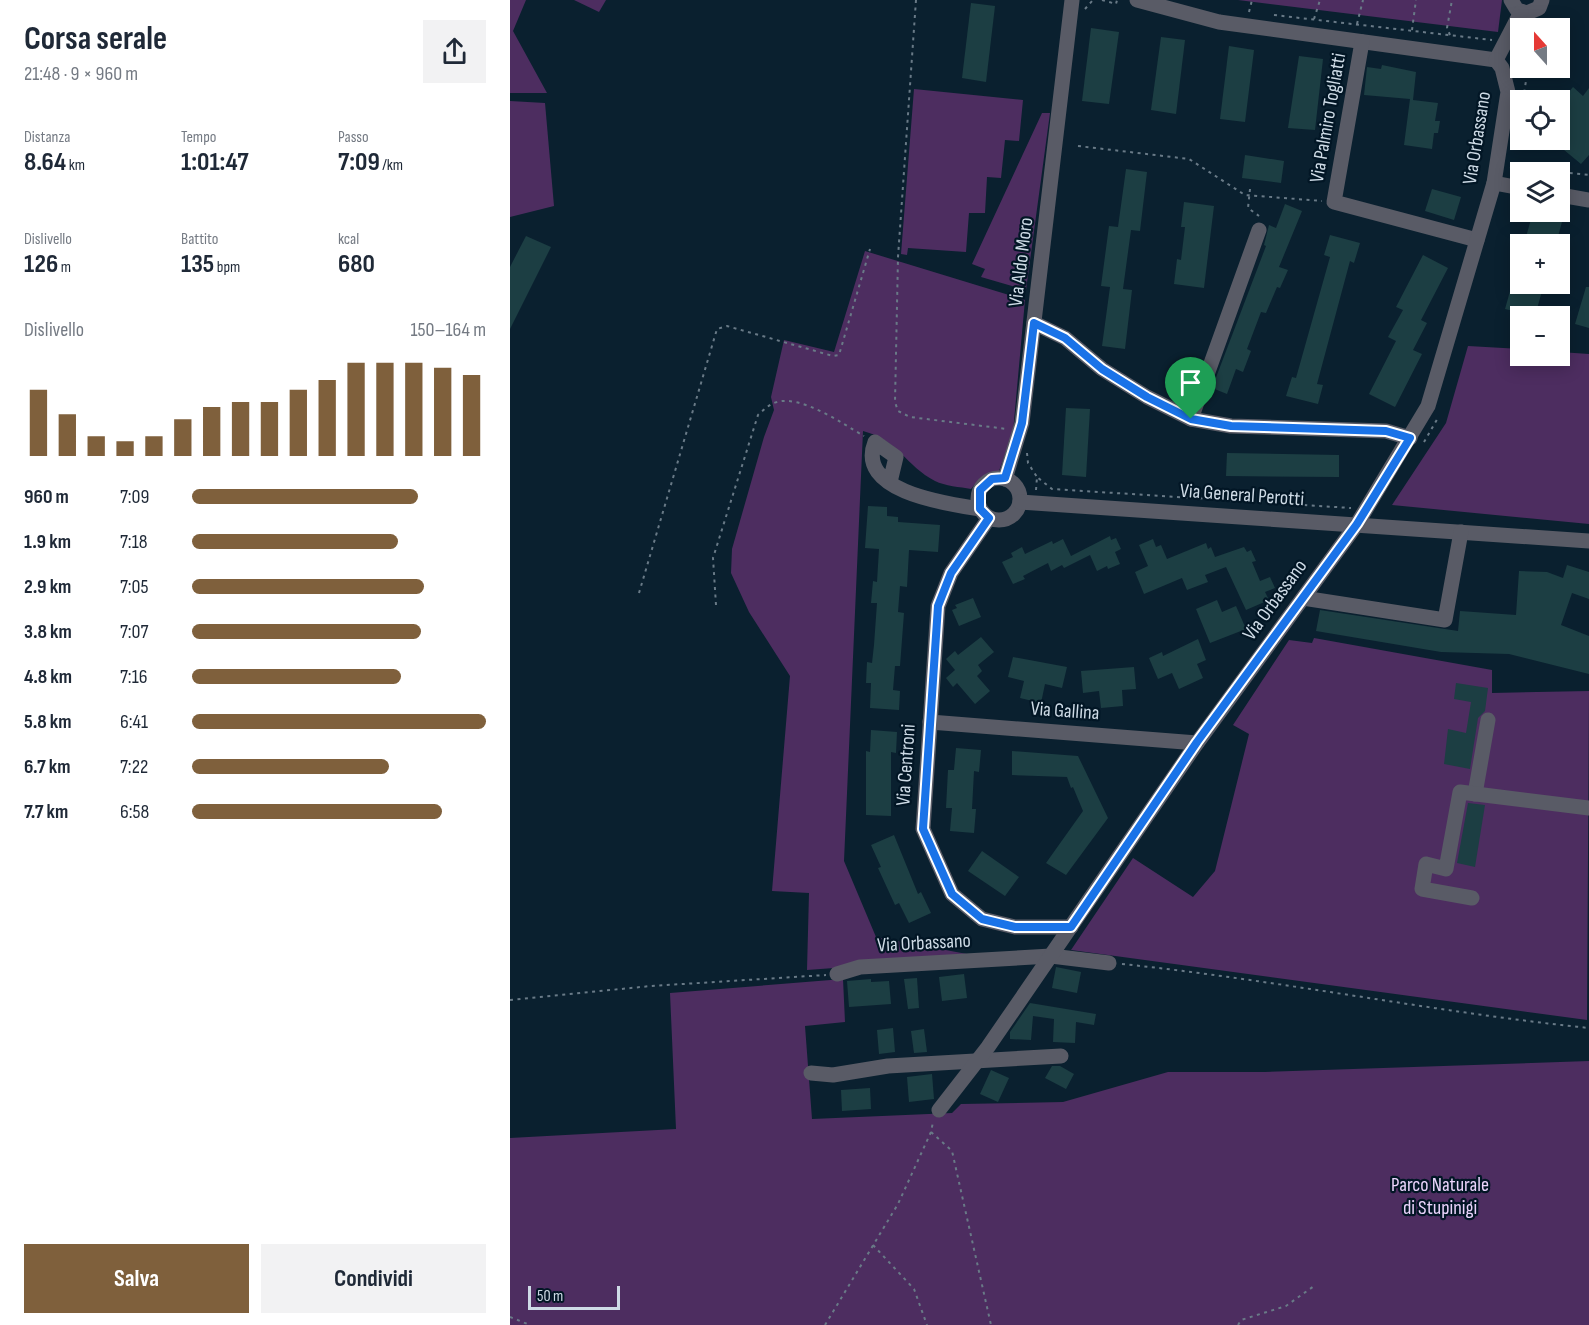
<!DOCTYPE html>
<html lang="it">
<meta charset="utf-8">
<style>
:root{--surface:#fff;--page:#f2f2f3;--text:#1f2937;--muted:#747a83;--accent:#7f603c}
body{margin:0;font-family:"Sofia Sans Condensed",sans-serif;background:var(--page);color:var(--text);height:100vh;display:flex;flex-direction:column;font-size:22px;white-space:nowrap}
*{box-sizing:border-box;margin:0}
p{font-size:20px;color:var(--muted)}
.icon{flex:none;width:33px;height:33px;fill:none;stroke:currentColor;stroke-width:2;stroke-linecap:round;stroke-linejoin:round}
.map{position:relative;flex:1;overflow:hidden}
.details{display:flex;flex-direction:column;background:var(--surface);width:510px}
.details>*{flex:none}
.needle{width:39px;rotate:339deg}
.controls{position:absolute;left:1000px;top:18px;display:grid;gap:12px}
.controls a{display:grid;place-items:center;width:60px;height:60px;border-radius:0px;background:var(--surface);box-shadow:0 3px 15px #0003;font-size:30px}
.scale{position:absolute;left:18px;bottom:15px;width:92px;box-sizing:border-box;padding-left:6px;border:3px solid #cedbe6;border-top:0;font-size:16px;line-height:21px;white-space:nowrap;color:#cedbe6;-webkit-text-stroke:4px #021625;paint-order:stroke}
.pin{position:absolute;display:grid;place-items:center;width:51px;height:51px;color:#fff;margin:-62px -26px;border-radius:50% 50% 50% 0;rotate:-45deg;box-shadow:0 0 6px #0007}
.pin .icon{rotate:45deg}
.round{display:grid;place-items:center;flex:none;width:63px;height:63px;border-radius:0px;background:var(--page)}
.overview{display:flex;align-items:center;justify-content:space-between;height:102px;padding:0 24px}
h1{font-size:33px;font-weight:700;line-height:45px}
.stats{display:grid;grid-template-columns:repeat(3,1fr);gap:9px;height:102px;padding:6px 24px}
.stats div{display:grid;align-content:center}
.stats b{font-size:26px;font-weight:700}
.stats small{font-size:16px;font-weight:400}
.stats p{font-size:16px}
.chart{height:168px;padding:12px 24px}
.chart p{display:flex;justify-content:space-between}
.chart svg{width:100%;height:108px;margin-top:6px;stroke:var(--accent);stroke-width:6}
.action{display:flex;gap:12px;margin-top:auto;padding:12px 24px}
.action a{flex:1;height:69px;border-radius:0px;background:var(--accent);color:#fff;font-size:24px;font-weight:700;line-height:69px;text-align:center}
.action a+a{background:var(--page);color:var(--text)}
ul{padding:0 24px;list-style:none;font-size:20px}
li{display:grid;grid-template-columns:96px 72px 1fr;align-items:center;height:45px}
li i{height:15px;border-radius:8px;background:var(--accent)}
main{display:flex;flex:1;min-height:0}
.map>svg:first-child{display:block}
.green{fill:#4d2d60}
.building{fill:#1c3e43}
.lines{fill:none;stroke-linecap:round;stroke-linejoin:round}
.path{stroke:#697a87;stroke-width:2;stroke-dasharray:3 4.5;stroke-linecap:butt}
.minor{stroke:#595b66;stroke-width:15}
.route-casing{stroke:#fff;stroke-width:12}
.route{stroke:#1a73e8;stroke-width:8}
.labels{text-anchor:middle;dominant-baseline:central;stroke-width:4.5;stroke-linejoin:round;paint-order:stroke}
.street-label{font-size:20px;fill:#cedbe6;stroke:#021625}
.park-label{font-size:20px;fill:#ebd4fc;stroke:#021625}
</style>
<main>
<section class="details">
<div class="overview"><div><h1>Corsa serale</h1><p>21:48 · 9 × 960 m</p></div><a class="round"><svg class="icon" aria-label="share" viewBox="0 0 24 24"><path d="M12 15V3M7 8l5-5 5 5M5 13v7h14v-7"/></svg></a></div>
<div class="stats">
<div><p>Distanza</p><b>8.64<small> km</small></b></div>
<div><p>Tempo</p><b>1:01:47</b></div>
<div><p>Passo</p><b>7:09<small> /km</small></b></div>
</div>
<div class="stats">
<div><p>Dislivello</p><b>126<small> m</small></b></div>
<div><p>Battito</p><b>135<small> bpm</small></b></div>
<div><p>kcal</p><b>680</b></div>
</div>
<div class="chart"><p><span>Dislivello</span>150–164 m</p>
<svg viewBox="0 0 160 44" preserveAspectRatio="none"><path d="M5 44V17M15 44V27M25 44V36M35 44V38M45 44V36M55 44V29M65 44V24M75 44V22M85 44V22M95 44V17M105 44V13M115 44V6M125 44V6M135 44V6M145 44V8M155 44V11"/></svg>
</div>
<ul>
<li><b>960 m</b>7:09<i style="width:77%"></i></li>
<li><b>1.9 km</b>7:18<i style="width:70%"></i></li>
<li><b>2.9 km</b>7:05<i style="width:79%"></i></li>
<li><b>3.8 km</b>7:07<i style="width:78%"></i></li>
<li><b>4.8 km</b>7:16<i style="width:71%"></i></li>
<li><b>5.8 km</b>6:41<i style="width:100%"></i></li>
<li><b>6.7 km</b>7:22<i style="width:67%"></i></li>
<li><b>7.7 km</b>6:58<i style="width:85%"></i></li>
</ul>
<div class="action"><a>Salva</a><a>Condividi</a></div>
</section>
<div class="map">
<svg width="1079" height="1325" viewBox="0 0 1079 1325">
<rect width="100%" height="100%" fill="#0a202f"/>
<g class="green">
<path d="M0 0H16L3 31 37 93H0Z"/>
<path d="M64 0H96L89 12Z"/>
<path d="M728 0H992L988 32Z"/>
<path d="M404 89 513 100 509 141 495 140 491 178 477 177 475 213H459L456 252 398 248 397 255 391 254Z"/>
<path d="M0 101 35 103 44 206 0 217Z"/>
<path d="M532 113H540L516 290 471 277 475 269 462 264Z"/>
<path d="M355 251 515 300 503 432 489 471 470 478 461 489C450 487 435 486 425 481 396 466 388 440 353 431L334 861 366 937 473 957 297 970 299 893 262 891 280 676 239 612 221 573 222 549 254 437 264 410 261 397 274 340 324 352Z"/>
<path d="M958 346 1011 349V356H1050V352L1079 354V524L882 505 936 423Z"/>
<path d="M804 638 982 670V693L1079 691 1077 1020 561 950 623 858 683 897 705 871 739 734 723 725 779 640 802 643Z"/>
<path d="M333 979 335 1022 295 1026 302 1119 442 1113 451 1104 553 1102 658 1072H755L1079 1061V1325H0V1138L166 1129 160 993Z"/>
</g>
<g class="building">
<path d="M461 3 485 6 476 82 452 78Z"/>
<path d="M581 28 609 32 599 104 572 101Z"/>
<path d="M651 37 675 40 666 114 641 110Z"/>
<path d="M719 46 744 50 735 122 710 119Z"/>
<path d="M789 56 813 59 805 130 778 128Z"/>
<path d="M872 65 906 72 903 100 928 103 925 121H930L928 133H924L922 149 894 145 900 99 854 95 857 67 871 69Z"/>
<path d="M1063 87 1073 96 1079 88V155L1071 164 1042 140H1050V103Z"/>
<path d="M735 155 774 161 771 183 732 178Z"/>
<path d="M616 169 637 172 630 231 621 230 613 289 622 290 615 349 592 346 600 287 591 286 599 226 608 227Z"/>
<path d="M922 189 951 197 944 220 915 211Z"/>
<path d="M674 202 704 206 694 288 664 284 667 259 671 260 675 227H671Z"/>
<path d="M775 204 792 211 769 267 778 270 770 288 767 287 756 313 751 312 737 349 741 351 733 372 726 369 717 394 702 388 756 246 754 245 759 225 766 228Z"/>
<path d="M1023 212 1053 218 1046 244H1014Z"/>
<path d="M820 235 850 243 844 263 840 261 807 384 813 385 808 404 776 396 782 377 786 378 820 257 814 255Z"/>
<path d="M16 236 41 247 0 329V267Z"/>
<path d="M913 255 938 268 911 320 917 323 903 350 912 354 885 407 859 394 886 341 878 337 893 310 886 307Z"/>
<path d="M1008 263H1011V284H1034L1025 316 995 309Z"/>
<path d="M1076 287H1079V328L1065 324Z"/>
<path d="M556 408 580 409 576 477 552 475Z"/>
<path d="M717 453 829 455V477L716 476Z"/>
<path d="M358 506 377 507V516L388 517V522L430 525 428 552 399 550 397 587 390 586 388 612 394 613 390 666H385L383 690 390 691 389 710 360 708 361 683H356L357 662 362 663 364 645 367 603H361L363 581 367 582 369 549 355 548Z"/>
<path d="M600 536 601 540 606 538 611 549 605 552 610 564 598 569 597 566 587 571 580 555 554 568 552 565 541 571 538 563 513 576 515 579 503 584 492 562 503 557 501 553 512 547 515 554 542 541 543 544 553 539 561 556Z"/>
<path d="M643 539 646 547 651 545 657 559 696 543 698 549 701 547 705 557 734 547 737 552 741 550 746 561 742 562 750 581 760 577 765 588 755 592 759 600 736 610 716 567 695 575 698 582 677 590 672 578 634 594 625 572 638 566 629 545Z"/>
<path d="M1057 565 1079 572V599L1062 593 1051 625 1079 636V674L999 654 931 652 806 631 810 610 948 631 950 611 1006 615 1009 571 1037 572 1053 578Z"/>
<path d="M463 598 471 617 449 626 442 610 447 608 445 605Z"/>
<path d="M707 600 712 612 726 606 736 629 700 643 686 609Z"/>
<path d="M471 637 484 652 468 665 472 671 467 676 480 691 465 704 447 683 443 687 436 678 445 670 436 659 445 651 448 655Z"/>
<path d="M688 639 696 660 687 664 693 678 669 689 662 673 648 679 639 658 652 652 653 656Z"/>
<path d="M503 657 557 667 552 688 535 684 531 703 510 698 514 681 498 677Z"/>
<path d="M624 667 626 689 612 690 613 706 591 708 589 691 573 693 571 671Z"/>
<path d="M946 683 978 688 975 711 968 718 960 769 934 764 938 729 956 733 961 702 944 699Z"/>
<path d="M361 730 387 732 386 753 381 752V816L356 815V751L360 752Z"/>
<path d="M446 748 471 750 469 772 464 771 462 809H466L464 833 440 831 442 808H436L438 770H444Z"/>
<path d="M502 751 568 756 598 818 556 875 536 863 573 811 563 787 561 788 557 777 502 775Z"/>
<path d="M958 803 975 805 965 867 947 863Z"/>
<path d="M384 835 408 894 411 892 421 913 399 923 389 903 385 905 368 868 371 867 361 845Z"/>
<path d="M472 851 509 877 495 896 458 871Z"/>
<path d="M546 967 571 972 567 993 542 988Z"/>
<path d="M454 974 457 998 432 1001 429 977Z"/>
<path d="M407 978 409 1008 398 1009 394 979Z"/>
<path d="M361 979V982L379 981 381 1004 339 1007 337 981Z"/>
<path d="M520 1003 586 1014 584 1025 566 1022 565 1043 543 1042 544 1019 523 1016 521 1040 500 1039V1032Z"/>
<path d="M383 1028 385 1052 369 1054 367 1030Z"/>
<path d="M414 1029 417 1052 404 1053 401 1031Z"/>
<path d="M542 1066H550L564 1074 556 1089 535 1078Z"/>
<path d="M481 1070 499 1078 488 1102 470 1094Z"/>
<path d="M422 1074 424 1099 399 1102 397 1077Z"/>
<path d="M360 1088 361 1109 332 1111 331 1090Z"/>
</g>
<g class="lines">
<g class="path">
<path d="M406 0 388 257 385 402 388 411 400 417 497 429"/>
<path d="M592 0 606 4 607 0"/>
<path d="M575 9 583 0"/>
<path d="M739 12 742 0"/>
<path d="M764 15 982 40"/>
<path d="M804 19 810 0"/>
<path d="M847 24 853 0"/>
<path d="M902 30 906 0"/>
<path d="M940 35 937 28 942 0"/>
<path d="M1013 100 1018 68"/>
<path d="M568 146 679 159 735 195 812 201"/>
<path d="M1004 148 1011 112"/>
<path d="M1000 167 1079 175"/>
<path d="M740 189 738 208 749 216"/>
<path d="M914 442 929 416"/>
<path d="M517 453 518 463 527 477"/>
<path d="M526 490 527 477 542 489 841 508"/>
<path d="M129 593 207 329 217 326 323 356 329 355 360 249"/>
<path d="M206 605 203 558 248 415C254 410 259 404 267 402 292 395 333 424 354 436"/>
<path d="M612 964C769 980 923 1012 1079 1028"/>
<path d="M0 1000 141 986 316 975"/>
<path d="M421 1132 442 1151 481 1325"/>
<path d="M363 1245 404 1289 417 1325"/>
<path d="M0 1317 20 1325"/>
<path d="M315 1325 388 1204 421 1132 423 1122"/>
<path d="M728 1325 731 1320 776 1306 804 1286"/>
</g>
<g class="minor">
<path d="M627 0 709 22 986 60"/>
<path d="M1001 0 1007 10 1017 13 1029 8 1032 0"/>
<path d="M852 42 824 202 967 240"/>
<path d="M986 60 1011 12"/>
<path d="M984 183 1011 188"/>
<path d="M1050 195 1079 200"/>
<path d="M524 323 555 338 592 369 637 397 681 419 721 426 876 431 900 438"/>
<path d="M681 419 749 230"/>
<circle cx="489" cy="499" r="21"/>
<path d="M495 479 512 423 562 0"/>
<path d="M380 482 386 457 365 442C345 492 438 504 470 509"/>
<path d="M510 502 1079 541"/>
<path d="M479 518 441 573 428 606 413 829 442 894 472 919 505 927H561"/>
<path d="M793 598 935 620 951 532"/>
<path d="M420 722 687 743"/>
<path d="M965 794 978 720"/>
<path d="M962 898 912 889 916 864 936 869 950 792 1079 808"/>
<path d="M327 974 350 967 541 956 599 963"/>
<path d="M301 1073 323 1075 378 1066 551 1056"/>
<path d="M429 1110 478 1047 687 743 847 524 918 406 984 183 998 92 992 68 986 60"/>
</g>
</g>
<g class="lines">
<g class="route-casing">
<path id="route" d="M524 323 555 338 592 369 637 397 681 419 721 426 876 431 900 438 847 524 687 742 561 927H505L472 919 442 894 413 829 428 606 441 573 479 518 470 509V490L482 479 495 478 512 423Z"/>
</g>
<use href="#route" class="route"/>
</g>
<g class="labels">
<g class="street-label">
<text transform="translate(818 118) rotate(-80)">Via Palmiro Togliatti</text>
<text transform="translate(967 138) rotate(-81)">Via Orbassano</text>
<text transform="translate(511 262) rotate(-83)">Via Aldo Moro</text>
<text transform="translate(732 495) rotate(4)">Via General Perotti</text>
<text transform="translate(765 600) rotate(-54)">Via Orbassano</text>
<text transform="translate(555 711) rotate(4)">Via Gallina</text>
<text transform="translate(396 765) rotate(-86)">Via Centroni</text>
<text transform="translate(414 943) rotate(-3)">Via Orbassano</text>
</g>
<g class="park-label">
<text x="930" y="1185">Parco Naturale<tspan x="930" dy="23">di Stupinigi</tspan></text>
</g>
</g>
</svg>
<div class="controls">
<a><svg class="needle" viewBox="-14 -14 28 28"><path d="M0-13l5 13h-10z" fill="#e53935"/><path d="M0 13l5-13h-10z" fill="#747a83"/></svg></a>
<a><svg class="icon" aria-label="locate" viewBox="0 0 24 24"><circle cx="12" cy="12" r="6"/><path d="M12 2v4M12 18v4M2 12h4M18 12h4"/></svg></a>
<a><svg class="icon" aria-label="layers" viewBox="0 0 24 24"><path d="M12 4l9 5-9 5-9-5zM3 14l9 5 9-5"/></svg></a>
<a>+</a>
<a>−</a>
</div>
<div class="scale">50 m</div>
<div class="pin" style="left:681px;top:419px;background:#1e9e55"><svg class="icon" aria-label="arrive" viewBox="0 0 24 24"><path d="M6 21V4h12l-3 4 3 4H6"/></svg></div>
</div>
</main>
